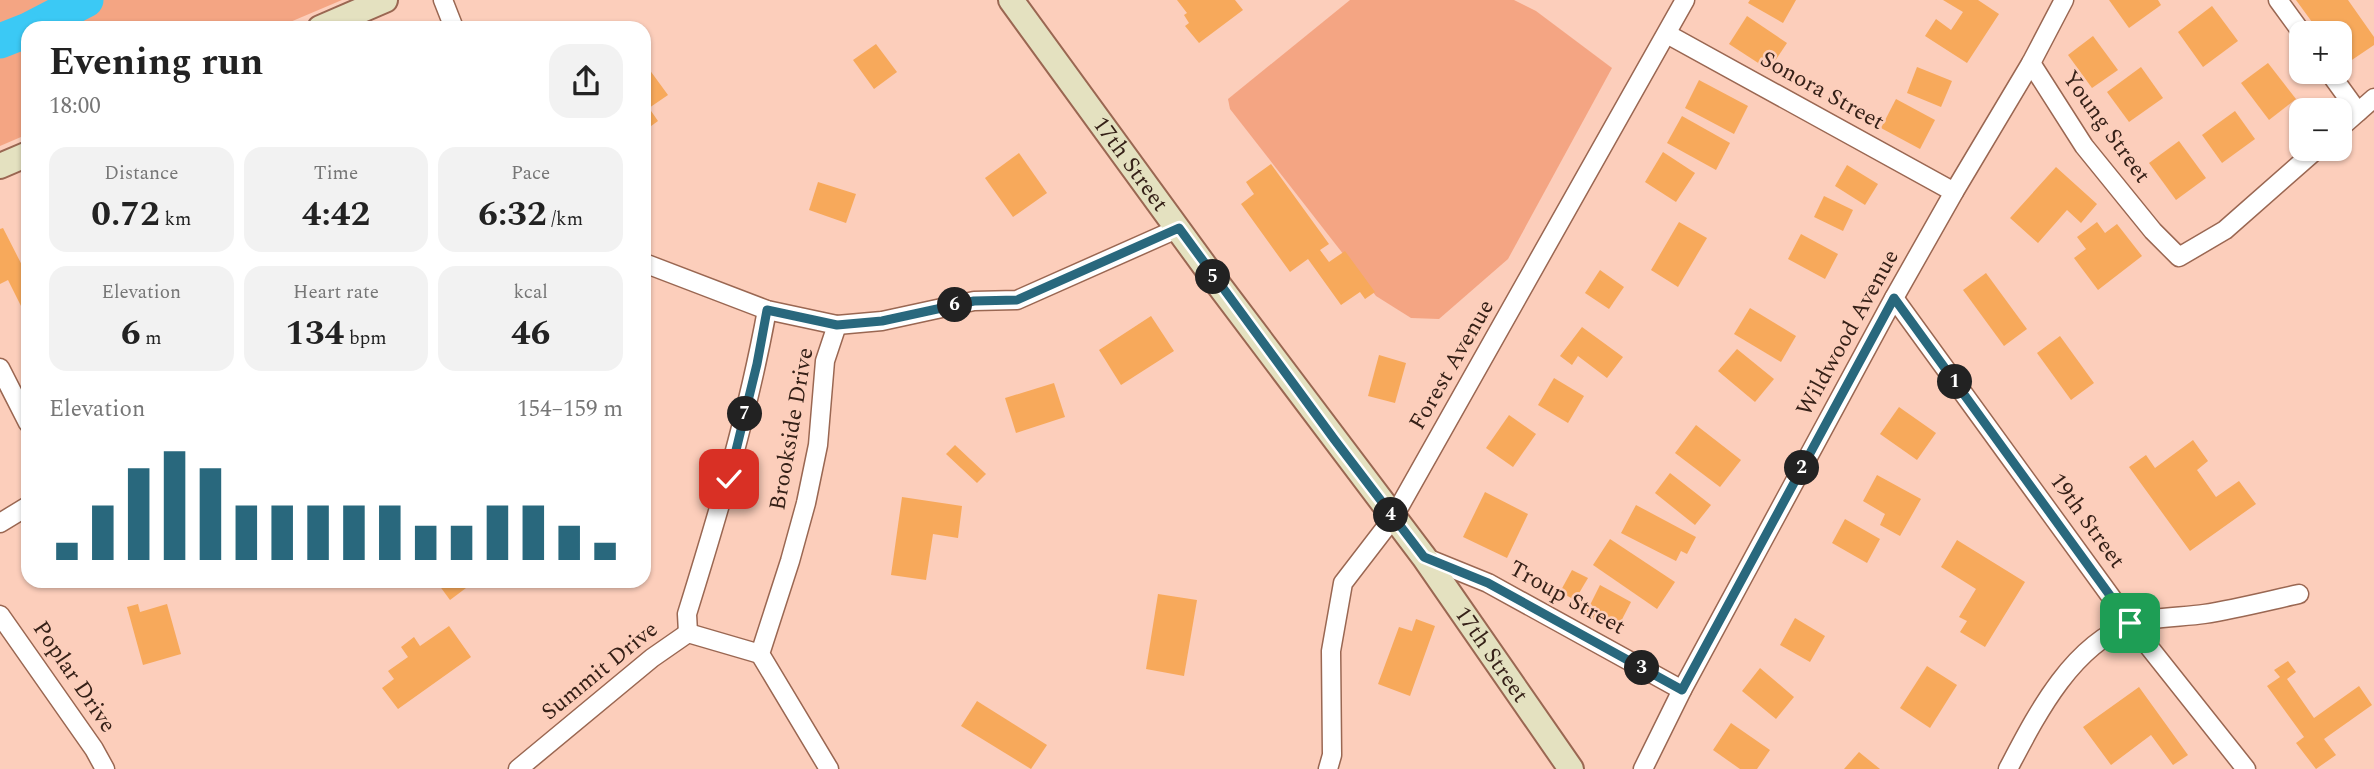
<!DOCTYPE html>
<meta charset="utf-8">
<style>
:root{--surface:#fff;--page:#f2f2f2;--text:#222;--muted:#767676;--accent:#29687d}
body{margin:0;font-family:Spectral,serif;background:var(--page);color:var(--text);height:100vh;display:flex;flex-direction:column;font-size:26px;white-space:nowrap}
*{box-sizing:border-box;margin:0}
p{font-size:23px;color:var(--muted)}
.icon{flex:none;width:38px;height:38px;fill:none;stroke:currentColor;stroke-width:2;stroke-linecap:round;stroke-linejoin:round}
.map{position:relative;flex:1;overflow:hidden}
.drawer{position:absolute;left:21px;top:21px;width:630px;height:567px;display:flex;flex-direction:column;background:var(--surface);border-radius:21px;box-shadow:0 2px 5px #0004}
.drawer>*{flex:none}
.fabs{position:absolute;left:2289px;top:21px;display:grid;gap:14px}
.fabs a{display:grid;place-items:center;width:63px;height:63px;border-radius:14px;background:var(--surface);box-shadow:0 2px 5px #0004;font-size:35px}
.pin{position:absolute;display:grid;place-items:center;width:60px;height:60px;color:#fff;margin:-30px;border-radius:14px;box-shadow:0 4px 10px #0006}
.km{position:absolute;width:35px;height:35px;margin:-18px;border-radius:50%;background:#222;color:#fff;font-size:19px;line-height:35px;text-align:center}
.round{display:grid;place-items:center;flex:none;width:74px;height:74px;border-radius:21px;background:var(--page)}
.headline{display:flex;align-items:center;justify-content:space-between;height:119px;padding:0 28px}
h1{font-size:38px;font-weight:700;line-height:52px}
.stats{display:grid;grid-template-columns:repeat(3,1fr);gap:10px;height:119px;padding:7px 28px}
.stats div{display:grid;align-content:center;border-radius:18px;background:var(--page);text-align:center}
.stats b{font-size:35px;font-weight:700}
.stats small{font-size:19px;font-weight:400}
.stats p{font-size:19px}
.chart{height:196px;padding:14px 28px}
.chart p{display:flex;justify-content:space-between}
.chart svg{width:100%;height:126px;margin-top:7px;stroke:var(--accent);stroke-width:6}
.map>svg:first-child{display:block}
.green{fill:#f4a583}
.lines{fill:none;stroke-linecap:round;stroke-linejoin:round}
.river{stroke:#3bc9f5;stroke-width:35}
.building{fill:#f7a95b}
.street-casing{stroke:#9a6752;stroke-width:21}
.secondary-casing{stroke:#9a6752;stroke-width:28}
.street{stroke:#fff;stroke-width:18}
.secondary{stroke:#e4e1c0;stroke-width:24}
.route-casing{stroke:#fff;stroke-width:14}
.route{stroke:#29687d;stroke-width:9}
.labels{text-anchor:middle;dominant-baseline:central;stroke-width:5;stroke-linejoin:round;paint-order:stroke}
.street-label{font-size:23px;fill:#362118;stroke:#fccebb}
</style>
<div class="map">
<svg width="2374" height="769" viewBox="0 0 2374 769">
<rect width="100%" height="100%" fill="#fccebb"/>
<g class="green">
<path d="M0 0H342L276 28H28V134L0 146Z"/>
<path d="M1350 0H1514L1536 11 1612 68 1508 259 1439 319 1411 318 1376 296 1230 109 1228 99Z"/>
</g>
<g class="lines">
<g class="river">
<path d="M32 28 86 0"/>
<path d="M0 41 28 30"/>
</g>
</g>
<g class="building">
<path d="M1177 0H1235L1243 10 1199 43 1185 26 1189 23 1184 15 1187 13Z"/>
<path d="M1750 0H1796L1783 23 1748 3Z"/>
<path d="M1943 0H1978L1999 14 1967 63 1925 36 1936 19 1951 30 1963 12Z"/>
<path d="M2109 0H2158L2161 5 2129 28Z"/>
<path d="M2296 0H2348L2374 37V45L2343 66 2340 61V33H2320Z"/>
<path d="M2212 6 2238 41 2203 67 2178 32Z"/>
<path d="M1747 16 1787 43 1769 70 1729 44Z"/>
<path d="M2093 36 2118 70 2092 88 2068 55Z"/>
<path d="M876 44 897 72 874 89 853 60Z"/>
<path d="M2268 63 2296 99 2269 120 2241 83Z"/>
<path d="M1917 67 1952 81 1941 107 1907 93Z"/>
<path d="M2141 67 2163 98 2129 122 2107 92Z"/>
<path d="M649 69 668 95 649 108 658 121 647 129 644 126V73Z"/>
<path d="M1699 80 1748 106 1734 134 1685 108Z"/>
<path d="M1896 99 1935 120 1920 149 1881 128Z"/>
<path d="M2235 111 2255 139 2222 163 2202 135Z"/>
<path d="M1682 116 1730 143 1716 170 1667 143Z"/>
<path d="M2179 141 2206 178 2176 200 2149 163Z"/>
<path d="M1663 152 1695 173 1676 202 1645 182Z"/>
<path d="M1019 153 1047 193 1013 217 985 178Z"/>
<path d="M1271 164 1329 244 1320 250 1329 262 1345 251 1375 292 1365 299 1360 292 1341 305 1308 259 1290 272 1241 204 1254 194 1246 182Z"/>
<path d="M1847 165 1878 184 1865 205 1835 186Z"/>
<path d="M2056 167 2097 204 2081 223 2067 210 2038 243 2010 218Z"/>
<path d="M818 182 856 194 846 223 809 210Z"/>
<path d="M1824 196 1853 210 1843 231 1814 217Z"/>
<path d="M1679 222 1707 238 1678 287 1651 270Z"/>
<path d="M2097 222 2105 233 2117 224 2142 256 2098 290 2074 258 2086 249 2077 237Z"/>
<path d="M3 228 28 277V305L22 308 8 280 0 284V229Z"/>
<path d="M1801 234 1838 254 1825 279 1788 259Z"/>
<path d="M1600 270 1624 287 1609 309 1585 293Z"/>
<path d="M1986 273 2027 329 2004 346 1963 290Z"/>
<path d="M1750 308 1796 336 1781 362 1734 334Z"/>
<path d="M1151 316 1174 351 1121 385 1099 350Z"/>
<path d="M1582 327 1623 357 1607 378 1578 356 1572 365 1560 356Z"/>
<path d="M2060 336 2094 383 2071 400 2037 353Z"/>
<path d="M1737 349 1774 379 1755 402 1718 371Z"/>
<path d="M1379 355 1406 363 1395 403 1368 396Z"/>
<path d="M1554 378 1584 396 1568 423 1538 405Z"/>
<path d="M1054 383 1065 417 1016 433 1005 398Z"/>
<path d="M1899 407 1936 433 1917 460 1880 434Z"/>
<path d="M1509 415 1536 434 1513 467 1486 448Z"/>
<path d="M1696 425 1741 460 1720 487 1675 453Z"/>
<path d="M2193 440 2208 461 2197 470 2216 497 2239 481 2256 504 2190 551 2129 467 2146 455 2155 468Z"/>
<path d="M955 445 986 474 977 483 946 454Z"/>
<path d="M1670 473 1711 505 1695 525 1655 493Z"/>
<path d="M1877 475 1921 499 1900 536 1880 525 1885 514 1863 501Z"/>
<path d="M1485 492 1528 514 1507 558 1463 537Z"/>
<path d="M902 497 962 506 958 538 933 534 926 580 891 575Z"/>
<path d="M1636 505 1696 537 1687 554 1681 551 1676 561 1621 533Z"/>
<path d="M1845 519 1880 539 1867 563 1832 543Z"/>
<path d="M1610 539 1675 582 1657 609 1593 565Z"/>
<path d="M1957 540 2025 582 1985 647 1960 632 1967 621 1959 617 1976 589 1941 567Z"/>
<path d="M1572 570 1588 578 1575 600 1560 592Z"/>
<path d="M436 581H467L470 585 450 600Z"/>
<path d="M1600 585 1631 602 1616 631 1585 615Z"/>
<path d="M1158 594 1197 600 1184 676 1146 669Z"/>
<path d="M138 604 140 612 167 604 181 654 143 665 127 607Z"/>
<path d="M1795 618 1825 636 1810 662 1780 645Z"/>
<path d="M1416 619 1435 626 1410 696 1378 684 1399 627 1412 631Z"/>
<path d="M449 626 471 657 398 709 382 688 394 679 388 671 408 657 401 647 414 637 420 646Z"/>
<path d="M2288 661 2296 672 2287 679 2314 718 2359 686 2372 705 2324 739 2336 755 2316 769 2296 743 2304 737 2267 686 2280 677 2274 670Z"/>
<path d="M1927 666 1957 685 1930 728 1900 708Z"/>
<path d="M1760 668 1794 697 1776 719 1742 691Z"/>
<path d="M2139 687 2188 755 2173 765 2151 735 2111 765 2083 727Z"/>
<path d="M977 701 1047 745 1031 769 961 726Z"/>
<path d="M1731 723 1770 750 1757 769H1740L1713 750Z"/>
<path d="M1859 752 1880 769H1844Z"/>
</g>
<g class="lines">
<g class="street-casing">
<g id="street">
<path d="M443 0 454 28"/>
<path d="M2278 0 2302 33"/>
<path d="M1667 34 1954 192"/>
<path d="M2031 63 2084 146 2153 231 2179 257 2225 230 2317 149"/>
<path d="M2329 72 2358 112"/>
<path d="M2340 128 2374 98"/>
<path d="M644 263 767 310 837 325 882 321 974 301 1017 300 1179 228"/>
<path d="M1894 298 2130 623 2246 769"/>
<path d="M0 368 28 423"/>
<path d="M0 523 28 506"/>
<path d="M1424 557 1488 583 1682 690"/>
<path d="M0 615 94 749 105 769"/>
<path d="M688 633 687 614C718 514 748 414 767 310"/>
<path d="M518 769 652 658 688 633 760 654"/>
<path d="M829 769 760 654 790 561 806 503 818 445 825 361 837 325"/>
<path d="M1328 769 1332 755 1331 651 1343 583 1393 518 1685 0"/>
<path d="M1643 769 1682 690 1894 298 1954 192 2031 63 2064 0"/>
<path d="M2008 769C2036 716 2070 647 2130 624 2146 617 2185 617 2204 614 2236 609 2267 601 2299 594"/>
</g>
</g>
<g class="secondary-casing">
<g id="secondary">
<path id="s1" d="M1011 0 1215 280 1424 557 1571 769"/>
<path d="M320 28 385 0"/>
<path d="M0 166 28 154"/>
</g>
</g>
<use href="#street" class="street"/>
<use href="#secondary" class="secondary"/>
</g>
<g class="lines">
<g class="route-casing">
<path id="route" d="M729 479 757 364 767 310 837 325 882 321 974 301 1017 300 1179 228 1334 439 1424 557 1488 583 1682 690 1894 298 2130 623"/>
</g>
<use href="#route" class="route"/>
</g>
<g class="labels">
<g class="street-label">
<text transform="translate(1822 91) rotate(29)">Sonora Street</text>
<text transform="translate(2106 127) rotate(54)">Young Street</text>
<text stroke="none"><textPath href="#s1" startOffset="203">17th Street</textPath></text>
<text transform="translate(1848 333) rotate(-61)">Wildwood Avenue</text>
<text transform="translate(1452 365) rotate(-60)">Forest Avenue</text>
<text transform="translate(792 429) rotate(-80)">Brookside Drive</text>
<text transform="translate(2087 521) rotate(54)">19th Street</text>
<text transform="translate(1567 598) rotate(29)">Troup Street</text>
<text stroke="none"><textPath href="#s1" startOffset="812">17th Street</textPath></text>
<text transform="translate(600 671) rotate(-39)">Summit Drive</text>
<text transform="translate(74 677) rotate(56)">Poplar Drive</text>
</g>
</g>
</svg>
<div class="fabs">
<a>+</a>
<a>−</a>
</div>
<div class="pin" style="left:2130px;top:623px;background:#1e9e55"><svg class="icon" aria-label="arrive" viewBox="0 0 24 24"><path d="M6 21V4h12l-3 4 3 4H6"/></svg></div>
<div class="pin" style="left:729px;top:479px;background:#d93025"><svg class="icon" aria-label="check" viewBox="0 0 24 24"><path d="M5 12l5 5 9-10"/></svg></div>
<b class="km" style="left:1955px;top:382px">1</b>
<b class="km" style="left:1802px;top:468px">2</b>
<b class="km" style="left:1642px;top:668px">3</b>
<b class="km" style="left:1391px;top:515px">4</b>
<b class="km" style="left:1213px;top:277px">5</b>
<b class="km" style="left:955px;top:305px">6</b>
<b class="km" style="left:745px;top:414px">7</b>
<section class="drawer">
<div class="headline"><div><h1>Evening run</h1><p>18:00</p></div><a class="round"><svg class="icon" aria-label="share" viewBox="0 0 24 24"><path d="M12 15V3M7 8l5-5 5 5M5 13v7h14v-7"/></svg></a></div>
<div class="stats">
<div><p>Distance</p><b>0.72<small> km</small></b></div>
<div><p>Time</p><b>4:42</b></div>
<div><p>Pace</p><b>6:32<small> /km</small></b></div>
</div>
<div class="stats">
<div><p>Elevation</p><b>6<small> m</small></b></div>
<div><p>Heart rate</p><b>134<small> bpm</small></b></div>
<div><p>kcal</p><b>46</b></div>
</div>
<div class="chart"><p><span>Elevation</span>154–159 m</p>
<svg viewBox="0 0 160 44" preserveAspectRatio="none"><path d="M5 44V38M15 44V25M25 44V12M35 44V6M45 44V12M55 44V25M65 44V25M75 44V25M85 44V25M95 44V25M105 44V32M115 44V32M125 44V25M135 44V25M145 44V32M155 44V38"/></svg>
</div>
</section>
</div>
